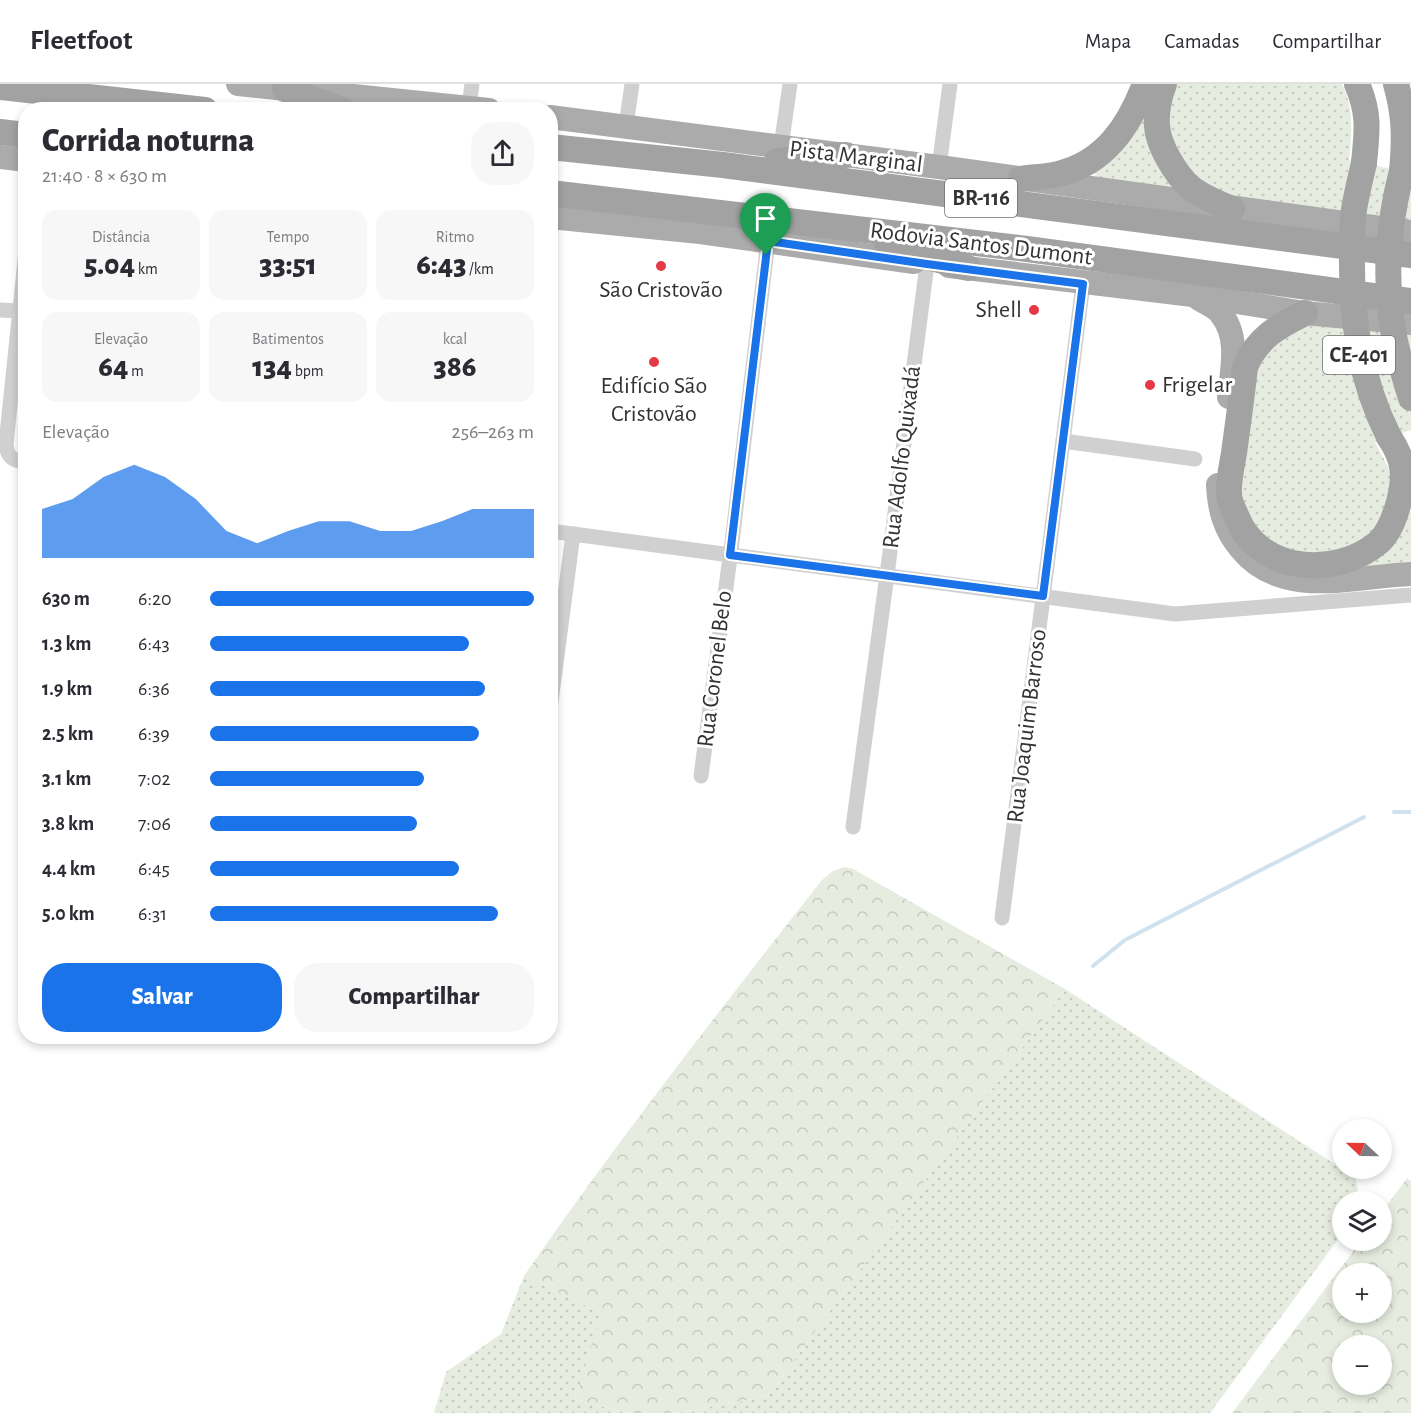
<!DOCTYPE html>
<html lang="pt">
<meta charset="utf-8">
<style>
:root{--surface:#fff;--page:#f7f7f7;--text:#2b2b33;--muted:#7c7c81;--line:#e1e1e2;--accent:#1a73e8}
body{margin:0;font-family:"Alegreya Sans",sans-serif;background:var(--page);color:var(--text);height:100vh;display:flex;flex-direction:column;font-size:22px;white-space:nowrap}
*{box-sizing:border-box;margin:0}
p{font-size:20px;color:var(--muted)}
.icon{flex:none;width:33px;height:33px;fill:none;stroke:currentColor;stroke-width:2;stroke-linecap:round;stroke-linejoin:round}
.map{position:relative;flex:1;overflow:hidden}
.details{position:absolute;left:18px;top:18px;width:540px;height:942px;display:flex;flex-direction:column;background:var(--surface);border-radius:24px;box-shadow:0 3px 9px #0003}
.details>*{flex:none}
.needle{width:39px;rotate:292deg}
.tools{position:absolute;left:1332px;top:1035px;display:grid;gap:12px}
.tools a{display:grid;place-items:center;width:60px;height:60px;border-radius:50%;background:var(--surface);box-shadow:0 3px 9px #0003;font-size:30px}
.pin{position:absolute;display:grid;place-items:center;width:51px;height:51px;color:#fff;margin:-62px -26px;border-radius:50% 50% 50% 0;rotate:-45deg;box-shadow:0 0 6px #0007}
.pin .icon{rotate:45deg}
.round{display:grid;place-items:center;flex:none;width:63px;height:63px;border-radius:24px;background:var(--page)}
.summary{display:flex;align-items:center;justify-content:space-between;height:102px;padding:0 24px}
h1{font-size:33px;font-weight:800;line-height:45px}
.figures{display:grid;grid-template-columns:repeat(3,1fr);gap:9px;height:102px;padding:6px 24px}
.figures div{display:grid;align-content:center;border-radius:15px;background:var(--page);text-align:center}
.figures b{font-size:30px;font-weight:800}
.figures small{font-size:16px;font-weight:400}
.figures p{font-size:16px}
.chart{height:168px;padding:12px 24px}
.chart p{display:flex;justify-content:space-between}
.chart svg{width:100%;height:108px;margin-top:6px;fill:var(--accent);opacity:.7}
.action{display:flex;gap:12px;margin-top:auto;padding:12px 24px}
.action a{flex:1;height:69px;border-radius:24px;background:var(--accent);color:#fff;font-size:24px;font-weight:800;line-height:69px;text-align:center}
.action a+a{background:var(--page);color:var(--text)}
ul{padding:0 24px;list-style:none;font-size:20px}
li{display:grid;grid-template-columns:96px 72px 1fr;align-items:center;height:45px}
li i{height:15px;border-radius:8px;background:var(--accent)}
header{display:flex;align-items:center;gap:36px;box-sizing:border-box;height:84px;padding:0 30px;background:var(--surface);border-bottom:2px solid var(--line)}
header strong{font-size:28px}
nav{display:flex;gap:33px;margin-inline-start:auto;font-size:21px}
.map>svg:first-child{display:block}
.grass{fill:url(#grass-dots)}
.forest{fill:url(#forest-crowns);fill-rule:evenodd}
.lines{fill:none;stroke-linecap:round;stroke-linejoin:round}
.stream{stroke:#cfe2ee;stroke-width:4}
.minor{stroke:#d0d0d0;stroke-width:15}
.primary{stroke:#ababab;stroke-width:24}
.trunk{stroke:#a2a2a2;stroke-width:26}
.trunk-bridge{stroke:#a2a2a2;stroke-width:26}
.route-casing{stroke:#fff;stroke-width:12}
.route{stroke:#1a73e8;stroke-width:8}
.poi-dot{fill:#e63946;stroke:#fff;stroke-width:2}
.labels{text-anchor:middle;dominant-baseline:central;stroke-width:6;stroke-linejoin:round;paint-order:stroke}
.shield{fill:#fff;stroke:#707070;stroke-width:1.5}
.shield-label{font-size:22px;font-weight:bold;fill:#333}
.street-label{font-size:24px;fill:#333;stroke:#fff}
.poi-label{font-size:24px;fill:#333;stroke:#fff}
</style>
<header>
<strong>Fleetfoot</strong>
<nav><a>Mapa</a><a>Camadas</a><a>Compartilhar</a></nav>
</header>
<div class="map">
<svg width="1411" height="1329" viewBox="0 0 1411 1329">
<defs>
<pattern id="grass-dots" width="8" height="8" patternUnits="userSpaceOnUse" patternTransform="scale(1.5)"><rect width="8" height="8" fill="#e6ecdf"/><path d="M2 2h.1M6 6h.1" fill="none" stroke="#c6cbc0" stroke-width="1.8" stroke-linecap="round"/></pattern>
<pattern id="forest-crowns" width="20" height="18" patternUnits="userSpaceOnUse" patternTransform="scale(1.5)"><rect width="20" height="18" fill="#e6ecdf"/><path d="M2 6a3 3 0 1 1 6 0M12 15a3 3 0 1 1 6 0" fill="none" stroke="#c6cbc0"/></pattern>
</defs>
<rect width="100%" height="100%" fill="#fff"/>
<g class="grass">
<path d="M1168 0H1342C1354 24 1352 50 1349 76L1411 89V139L1232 116 1186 89 1163 36Z"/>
<path d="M1152 3 1184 109 1097 97 1093 82Z"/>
<path d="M1295 239 1411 248V346L1375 358 1389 385 1393 404 1384 433 1366 455 1321 474 1266 460 1236 408 1255 274Z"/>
<path d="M1405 417 1411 429V481L1345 484Z"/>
<path d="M1065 905 1356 1094 1359 1117 1342 1118V1150L1210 1329H677L768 1312Z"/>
<path d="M524 1192 602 1229 575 1316 630 1329H434L446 1288 501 1250Z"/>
</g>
<g class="forest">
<path d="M844 783 853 785 1065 905 768 1312 677 1329H630L575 1316 601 1229 524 1192C618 1056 720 926 822 796L833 787Z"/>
<path d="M1407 1094 1411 1097V1329H1232L1361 1157 1382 1156V1128ZM1342 1190H1382V1228H1342ZM1342 1262H1382V1300H1342Z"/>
</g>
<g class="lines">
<g class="stream">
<path d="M1394 728H1411"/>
<path d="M1093 882 1125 856 1364 733"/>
</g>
<g class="minor">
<path d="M469 23 472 0"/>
<path d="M626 42 632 0"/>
<path d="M781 63 790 0"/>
<path d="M939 83 950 0"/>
<path d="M26 167 6 360C7 373 13 377 26 378"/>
<path d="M0 226 19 227"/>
<path d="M1063 357 1195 375"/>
<path d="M550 447 1175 530 1411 511"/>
<path d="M550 625 573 450"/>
<path d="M701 692 732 458 768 157"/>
<path d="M853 743 887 491 927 180"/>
<path d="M1002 834 1083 200"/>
</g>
<g class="primary">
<path d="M238 0 489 26"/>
<path d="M550 33 939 83 1411 148"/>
<path d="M0 73 26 76"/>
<path d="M550 133 700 148 914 178"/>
<path d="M949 182 1193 211 1305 229 1411 239"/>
<path d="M1198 214C1205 219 1216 223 1221 230 1240 253 1232 286 1229 313"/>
<path d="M1218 401C1219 426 1225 446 1241 465 1282 516 1356 492 1411 490"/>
</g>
<g class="trunk">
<path d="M1164 0C1159 13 1156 28 1157 42 1158 61 1176 91 1190 103 1202 113 1218 119 1232 125"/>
<path d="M1357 0C1370 30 1367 47 1364 79"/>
<path d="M1396 0C1405 32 1405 54 1402 87"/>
<path d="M0 3 205 26"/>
<path d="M285 5 342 26"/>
<path d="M0 48 26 51"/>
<path d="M550 63 723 81 1411 171"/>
<path d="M777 77 846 71"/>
<path d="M1020 95C1032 93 1046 93 1058 90 1105 79 1129 42 1145 0"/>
<path d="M550 109 1027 165 1411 217"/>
<path d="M887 162 968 184"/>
<path d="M1305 229C1278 242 1257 254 1245 283 1242 311 1238 340 1234 369 1232 382 1228 397 1229 410 1229 417 1233 425 1236 431 1257 489 1336 495 1379 458 1390 448 1395 432 1399 418 1406 391 1404 375 1389 353"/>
</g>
<g class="trunk-bridge">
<path d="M1364 79C1360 97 1355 115 1353 133 1352 145 1352 158 1352 170 1351 235 1360 295 1389 353"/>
<path d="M1402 87C1388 140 1384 197 1394 252 1398 273 1405 294 1411 314"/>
</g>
</g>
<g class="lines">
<g class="route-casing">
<path id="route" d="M768 157 927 180 1083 200 1043 512 730 471Z"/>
</g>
<use href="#route" class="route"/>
</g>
<g class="poi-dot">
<circle cx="661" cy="182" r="6"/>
<circle cx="1034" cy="226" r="6"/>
<circle cx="654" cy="278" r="6"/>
<circle cx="1150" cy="301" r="6"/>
</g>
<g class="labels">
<g class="shield">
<rect x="945" y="95" width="72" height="38" rx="4.5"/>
<rect x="1323" y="252" width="72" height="38" rx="4.5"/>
</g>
<g class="shield-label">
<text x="981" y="114">BR-116</text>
<text x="1359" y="271">CE-401</text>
</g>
<g class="street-label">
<text transform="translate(856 73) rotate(7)">Pista Marginal</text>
<text transform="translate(981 160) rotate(7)">Rodovia Santos Dumont</text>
<text transform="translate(902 373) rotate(-83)">Rua Adolfo Quixadá</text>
<text transform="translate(715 585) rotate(-83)">Rua Coronel Belo</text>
<text transform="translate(1027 642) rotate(-83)">Rua Joaquim Barroso</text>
</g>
<g class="poi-label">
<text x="661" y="206">São Cristovão</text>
<text x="1022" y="226" text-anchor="end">Shell</text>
<text x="1162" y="301" text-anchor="start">Frigelar</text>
<text x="654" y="302">Edifício São<tspan x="654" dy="28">Cristovão</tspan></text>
</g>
</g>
</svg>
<div class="tools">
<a><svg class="needle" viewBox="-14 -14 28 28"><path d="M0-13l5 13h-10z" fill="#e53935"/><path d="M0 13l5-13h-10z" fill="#7c7c81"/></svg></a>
<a><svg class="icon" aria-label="layers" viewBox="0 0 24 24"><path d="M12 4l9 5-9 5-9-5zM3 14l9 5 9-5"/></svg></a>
<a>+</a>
<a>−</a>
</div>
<div class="pin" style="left:766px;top:171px;background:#1e9e55"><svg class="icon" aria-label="arrive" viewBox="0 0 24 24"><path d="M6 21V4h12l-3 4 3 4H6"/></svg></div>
<section class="details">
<div class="summary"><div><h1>Corrida noturna</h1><p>21:40 · 8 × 630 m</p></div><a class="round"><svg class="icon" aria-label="share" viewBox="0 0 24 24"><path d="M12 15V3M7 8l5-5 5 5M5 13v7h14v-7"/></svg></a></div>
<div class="figures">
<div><p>Distância</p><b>5.04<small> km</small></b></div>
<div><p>Tempo</p><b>33:51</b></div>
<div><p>Ritmo</p><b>6:43<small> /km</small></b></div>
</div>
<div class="figures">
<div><p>Elevação</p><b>64<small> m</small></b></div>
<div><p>Batimentos</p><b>134<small> bpm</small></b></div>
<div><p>kcal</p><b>386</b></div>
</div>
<div class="chart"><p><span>Elevação</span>256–263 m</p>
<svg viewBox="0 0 160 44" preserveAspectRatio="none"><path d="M0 44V24L10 20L20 11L30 6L40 11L50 20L60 33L70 38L80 33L90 29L100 29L110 33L120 33L130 29L140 24L150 24L160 24V44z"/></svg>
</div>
<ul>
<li><b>630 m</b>6:20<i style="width:100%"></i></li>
<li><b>1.3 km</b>6:43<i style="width:80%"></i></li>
<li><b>1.9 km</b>6:36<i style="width:85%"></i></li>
<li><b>2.5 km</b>6:39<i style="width:83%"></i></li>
<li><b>3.1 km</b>7:02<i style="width:66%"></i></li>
<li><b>3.8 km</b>7:06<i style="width:64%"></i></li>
<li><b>4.4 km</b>6:45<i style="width:77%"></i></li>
<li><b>5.0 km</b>6:31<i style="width:89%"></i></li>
</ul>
<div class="action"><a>Salvar</a><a>Compartilhar</a></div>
</section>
</div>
